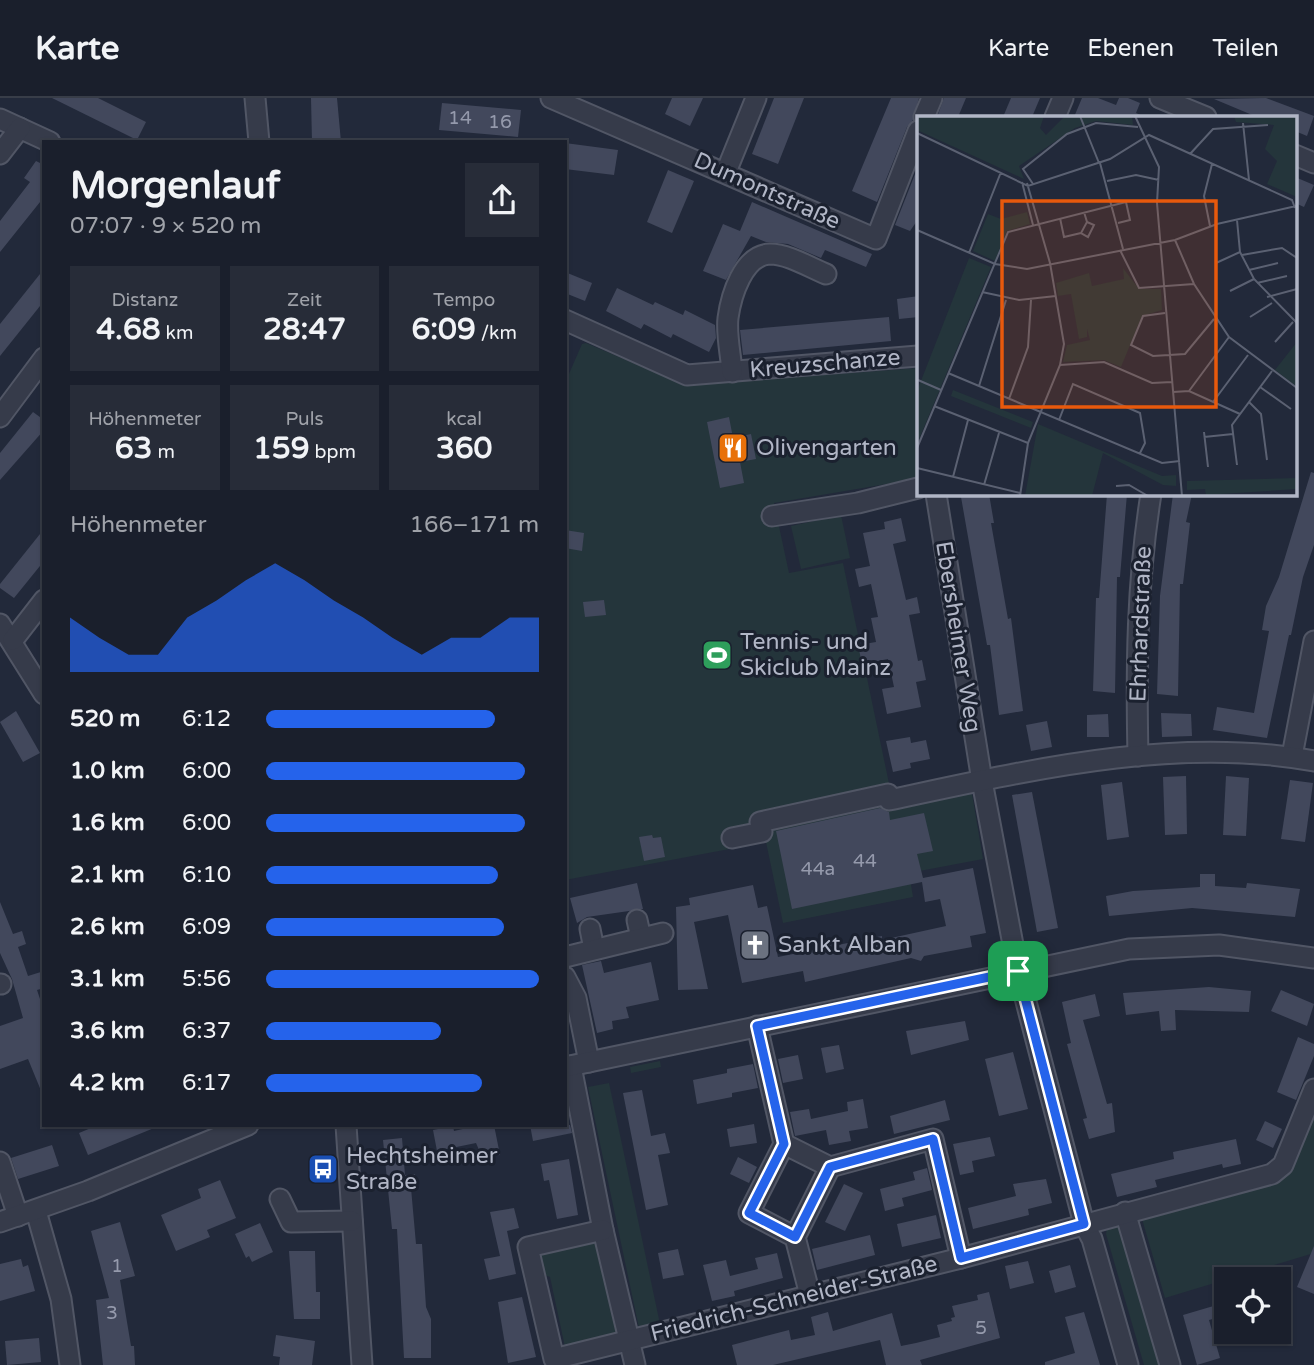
<!DOCTYPE html>
<html lang="de">
<meta charset="utf-8">
<style>
:root{--surface:#1a1f2c;--page:#272c38;--text:#f1f3f6;--muted:#9fa2a9;--line:#383d48;--accent:#2563eb}
body{margin:0;font-family:"Varela Round",sans-serif;background:var(--page);color:var(--text);height:100vh;display:flex;flex-direction:column;font-size:26px;white-space:nowrap}
*{box-sizing:border-box;margin:0}
p{font-size:23px;color:var(--muted)}
.icon{flex:none;width:38px;height:38px;fill:none;stroke:currentColor;stroke-width:2;stroke-linecap:round;stroke-linejoin:round}
.map{position:relative;flex:1;overflow:hidden}
.sheet{position:absolute;left:42px;top:42px;width:525px;height:987px;display:flex;flex-direction:column;background:var(--surface);border-radius:0px;box-shadow:0 2px 5px #0004,0 0 0 2px var(--line)}
.sheet>*{flex:none}
.tools{position:absolute;left:1214px;top:1169px;display:grid;gap:14px}
.tools a{display:grid;place-items:center;width:77px;height:77px;border-radius:0px;background:var(--surface);box-shadow:0 2px 5px #0004,0 0 0 2px var(--line);font-size:35px}
.pin{position:absolute;display:grid;place-items:center;width:60px;height:60px;color:#fff;margin:-30px;border-radius:14px;box-shadow:0 4px 10px #0006}
.round{display:grid;place-items:center;flex:none;width:74px;height:74px;border-radius:0px;background:var(--page)}
.head{display:flex;align-items:center;justify-content:space-between;height:119px;padding:0 28px}
h1{font-size:38px;font-weight:800;line-height:52px}
.figures{display:grid;grid-template-columns:repeat(3,1fr);gap:10px;height:119px;padding:7px 28px}
.figures div{display:grid;align-content:center;border-radius:0px;background:var(--page);text-align:center}
.figures b{font-size:30px;font-weight:800}
.figures small{font-size:19px;font-weight:400}
.figures p{font-size:19px}
.chart{height:196px;padding:14px 28px}
.chart p{display:flex;justify-content:space-between}
.chart svg{width:100%;height:126px;margin-top:7px;fill:var(--accent);opacity:.7}
ul{padding:0 28px;list-style:none;font-size:23px}
li{display:grid;grid-template-columns:112px 84px 1fr;align-items:center;height:52px}
li i{height:18px;border-radius:9px;background:var(--accent)}
header{display:flex;align-items:center;gap:42px;box-sizing:border-box;height:98px;padding:0 35px;background:var(--surface);border-bottom:2px solid var(--line)}
header strong{font-size:33px}
nav{display:flex;gap:38px;margin-inline-start:auto;font-size:24px}
.map>svg:first-child{display:block}
.green{fill:#24353b}
.building{fill:#42485c}
.lines{fill:none;stroke-linecap:round;stroke-linejoin:round}
.minor-casing{stroke:#515665;stroke-width:23}
.minor{stroke:#363b4a;stroke-width:19}
.route-casing{stroke:#fff;stroke-width:14}
.route{stroke:#2563eb;stroke-width:9}
.labels{text-anchor:middle;dominant-baseline:central;stroke-width:6;stroke-linejoin:round;paint-order:stroke}
.number-label{font-size:19px;fill:#959aac}
.street-label{font-size:23px;fill:#b1b6c6;stroke:#1b212f}
.poi-label{font-size:23px;fill:#b1b6c6;stroke:#1b212f;text-anchor:start}
.inset-road{fill:none;stroke:#5b6172;stroke-width:2}
.view{fill:#e8590c;fill-opacity:0.15;stroke:#e8590c;stroke-width:3.5}
.inset-edge{fill:none;stroke:#b1b6c6;stroke-width:3.5}
</style>
<header>
<strong>Karte</strong>
<nav><a>Karte</a><a>Ebenen</a><a>Teilen</a></nav>
</header>
<div class="map">
<svg width="1314" height="1267" viewBox="0 0 1314 1267">
<rect width="100%" height="100%" fill="#22293a"/>
<g class="green">
<path d="M586 245 685 287 918 270 916 381 774 405 789 475 843 465 891 695 969 678 983 761 909 775 913 799 783 825 766 744 565 782V285L582 246Z"/>
<path d="M841 417 850 460 801 471 791 428Z"/>
<path d="M660 963 661 969 631 975 630 969Z"/>
<path d="M609 985 660 1226 639 1230 588 989Z"/>
<path d="M1314 1009V1155L1165 1200 1142 1121 1273 1083Z"/>
<path d="M1121 1126 1165 1267H1144L1106 1136 1107 1130Z"/>
<path d="M584 1142 600 1146 616 1236 565 1249 550 1179 540 1175 542 1155Z"/>
</g>
<g class="building">
<path d="M52 0H98L146 24 137 42Z"/>
<path d="M311 0H337L341 44H312Z"/>
<path d="M672 0H703L690 28 665 16Z"/>
<path d="M774 0H804L778 66 752 56Z"/>
<path d="M891 0H919L913 22 907 29 877 104 852 93Z"/>
<path d="M944 0H966L958 19H937Z"/>
<path d="M1011 0H1040L1032 19H1003Z"/>
<path d="M1082 0H1098L1116 7 1119 0H1128L1140 5 1136 15 1145 19H1074Z"/>
<path d="M1266 0 1314 18 1307 38 1295 33V19H1257L1214 1Z"/>
<path d="M442 5 521 12 518 39 439 32Z"/>
<path d="M565 45 618 52 614 77 565 71Z"/>
<path d="M36 63 44 67V99L0 154V123L30 84 24 80Z"/>
<path d="M919 66V120L910 133 895 127Z"/>
<path d="M668 72 694 83 672 135 647 124Z"/>
<path d="M1295 79 1314 87 1304 109 1295 105Z"/>
<path d="M752 104 872 156 866 169 825 152 821 160 788 146 766 144 751 138 726 182 703 173 723 126 740 133Z"/>
<path d="M44 171V203L0 258V226Z"/>
<path d="M565 174 592 185 585 203 565 195Z"/>
<path d="M617 190 653 207 655 204 683 217 685 212 715 227 716 240 709 254 673 236 671 240 644 226 641 231 606 213Z"/>
<path d="M919 198V219L899 221 897 201Z"/>
<path d="M889 219 891 243 743 257 740 232Z"/>
<path d="M33 314 44 322V332L0 382V355Z"/>
<path d="M729 319 733 340 751 336 756 361 740 364 744 385 720 390 707 324Z"/>
<path d="M1311 374 1314 375V447L1303 479 1291 537H1289L1267 640 1213 632 1217 609 1254 615 1269 533 1262 532 1266 508 1279 479Z"/>
<path d="M984 396H989L994 425H991L1008 521 1011 520 1023 613 999 617 990 547H987L961 399Z"/>
<path d="M1107 396H1127L1120 479H1117L1115 595 1093 593 1096 500H1099Z"/>
<path d="M1173 396H1192L1186 424 1190 425 1183 486H1180L1178 598 1157 596 1160 498Z"/>
<path d="M901 420 906 443 893 446 906 502 917 499 920 515 909 517 918 563 922 562 926 582 916 584 921 609 887 616 882 591 894 589 888 561 862 566 858 547 876 544 871 520 878 519 871 486 859 489 855 471 870 468 863 435 885 431 884 424Z"/>
<path d="M44 431V463L14 500 0 490V486Z"/>
<path d="M565 432 584 435 582 453 565 450Z"/>
<path d="M604 502 606 517 585 519 583 504Z"/>
<path d="M16 613 40 655 23 664 0 624Z"/>
<path d="M1161 615 1191 616 1192 638 1162 639Z"/>
<path d="M1108 616 1109 639H1087V617Z"/>
<path d="M1047 623 1052 649 1031 653 1026 627Z"/>
<path d="M910 639 911 645 926 642 930 661 910 665 911 670 893 674 886 643Z"/>
<path d="M1186 678 1187 736 1165 737 1163 679Z"/>
<path d="M1226 678 1249 680 1246 738 1223 737Z"/>
<path d="M1290 682 1313 685 1305 744 1281 741Z"/>
<path d="M1122 684 1129 739 1107 742 1101 687Z"/>
<path d="M1032 694 1058 830 1037 834 1012 697Z"/>
<path d="M880 710 889 714 890 722 924 715 933 753 917 756 923 780 973 770 986 835 970 838 972 849 924 858 921 863 911 860 805 884 803 873 742 885 728 817 694 824 708 891 678 892 676 809 690 807 689 800 753 787 758 810 767 808 778 859 818 851 817 847 832 844 833 848 882 838V842L946 828 940 801 925 804 922 784 792 811 776 733Z"/>
<path d="M652 737 653 740 661 739 665 759 644 763 639 739Z"/>
<path d="M1200 776H1215V788L1246 790 1247 785 1300 791 1295 819 1192 810 1109 818 1106 798 1133 793 1200 789Z"/>
<path d="M637 785 643 811 587 819 577 825 570 800Z"/>
<path d="M0 804 13 836 22 833 26 846 18 849 28 878 44 873V890L37 892 44 913V1000L28 961 0 971V928L23 920 12 881 0 855Z"/>
<path d="M601 863 604 875 651 864 659 902 626 909 629 920 612 923 613 931 597 935 582 867Z"/>
<path d="M1209 889 1251 893 1249 914 1175 912 1176 932 1161 933 1159 913 1126 917 1123 895Z"/>
<path d="M1281 892 1314 906 1307 928 1271 913Z"/>
<path d="M1095 896 1100 918 1083 922 1107 1006 1112 1005 1115 1034 1089 1041 1083 1021 1087 1020 1067 946 1071 945 1062 904Z"/>
<path d="M965 923 969 942 911 957 906 933Z"/>
<path d="M1298 939 1314 946V958L1296 1002 1277 994Z"/>
<path d="M839 947 844 971 826 975 821 950Z"/>
<path d="M1013 954 1028 1011 999 1018 985 961Z"/>
<path d="M798 957 803 981 783 985 778 961Z"/>
<path d="M753 966 758 990 732 995V999L697 1006 693 982 727 975V971Z"/>
<path d="M642 992 651 1038 665 1035 670 1055 658 1057 668 1107 646 1112 623 995Z"/>
<path d="M863 1001 868 1030 849 1033 851 1043 829 1047 826 1032 795 1038 790 1014 809 1011 811 1021 848 1013 847 1004Z"/>
<path d="M945 1002 950 1022 894 1036 890 1018Z"/>
<path d="M1265 1023 1282 1031 1273 1050 1256 1042Z"/>
<path d="M754 1026 757 1045 730 1049 727 1031Z"/>
<path d="M98 1027H159V1028L88 1057 79 1035Z"/>
<path d="M480 1027H494L500 1057 483 1061 476 1045 437 1053 433 1032 453 1028 454 1033Z"/>
<path d="M530 1027H570L572 1035 533 1043Z"/>
<path d="M990 1039 995 1058 972 1063 974 1074 960 1077 953 1046Z"/>
<path d="M402 1040 405 1077 415 1076 417 1090H411L416 1146H422L426 1209 431 1221V1260H404L397 1131H392L383 1042Z"/>
<path d="M1236 1041 1241 1066 1223 1070 1222 1066 1155 1082 1157 1089 1117 1099 1111 1076 1174 1061 1173 1054Z"/>
<path d="M52 1047 59 1068 18 1081 11 1060Z"/>
<path d="M738 1059 757 1069 749 1085 730 1076Z"/>
<path d="M569 1061 578 1117 557 1121 549 1082 544 1083 541 1066Z"/>
<path d="M927 1070 932 1092 902 1100 904 1108 885 1113 880 1091 915 1082 913 1074Z"/>
<path d="M1046 1081 1052 1105 1028 1111 1029 1117 973 1131 968 1110 1016 1098 1013 1086Z"/>
<path d="M220 1082 236 1120 207 1132 210 1139 176 1153 161 1117 201 1100 198 1091Z"/>
<path d="M844 1086 863 1095 845 1133 825 1124Z"/>
<path d="M514 1110 519 1130 507 1133 516 1176 489 1182 484 1161 500 1158 490 1114Z"/>
<path d="M936 1117 941 1140 902 1149 897 1126Z"/>
<path d="M120 1124 135 1178 120 1182 131 1248H134L135 1267H103L96 1202 109 1200 91 1133Z"/>
<path d="M260 1125 273 1154 252 1164 249 1158 246 1160 235 1136Z"/>
<path d="M870 1137 875 1157 817 1172 812 1151Z"/>
<path d="M1314 1148V1196L1297 1189Z"/>
<path d="M678 1151 684 1177 663 1181 658 1155Z"/>
<path d="M289 1153H315L316 1194H320V1221H294Z"/>
<path d="M777 1155 783 1180 734 1193 735 1198 712 1203 703 1167 726 1162 730 1178 758 1171 755 1160Z"/>
<path d="M21 1161 23 1169 28 1167 35 1193 0 1203V1166Z"/>
<path d="M1028 1163 1034 1185 1010 1191 1005 1168Z"/>
<path d="M1070 1167 1076 1189 1055 1195 1049 1173Z"/>
<path d="M989 1194 1000 1240 920 1262 922 1267H886L880 1242 773 1267H737L732 1247 789 1232 791 1242 815 1237 811 1219 828 1214 833 1233 892 1215 901 1248 916 1245 940 1239 937 1227 952 1223 951 1220 955 1219 952 1208 978 1202 977 1197Z"/>
<path d="M522 1199 536 1259 508 1265 498 1204Z"/>
<path d="M1227 1204V1217L1209 1222 1220 1260 1197 1267 1183 1217Z"/>
<path d="M1084 1214 1100 1267H1045V1264L1075 1255 1065 1219Z"/>
<path d="M276 1237 315 1243 312 1267H279L280 1259 273 1258Z"/>
<path d="M39 1240 41 1264 7 1267 5 1243Z"/>
</g>
<g class="lines">
<g class="minor-casing">
<g id="minor">
<path d="M255 0 259 44"/>
<path d="M551 0 876 141 918 33"/>
<path d="M1160 0 1206 19"/>
<path d="M924 19 932 0"/>
<path d="M1055 19 1063 0"/>
<path d="M0 21 50 44"/>
<path d="M0 56 20 30"/>
<path d="M1295 57 1314 65"/>
<path d="M726 74 756 0"/>
<path d="M565 222 687 277 918 258"/>
<path d="M732 274C731 257 726 237 728 220 731 198 743 157 770 156 788 156 809 169 826 176"/>
<path d="M0 319 44 260"/>
<path d="M936 396 982 683 1018 873 1084 1126 1092 1141 1128 1267"/>
<path d="M772 418 858 405 918 390"/>
<path d="M0 526 44 596"/>
<path d="M13 542 44 502"/>
<path d="M1138 658C1136 569 1137 483 1151 396"/>
<path d="M1292 658 1314 543"/>
<path d="M732 740 762 734 760 724 888 696 889 702C1026 673 1174 637 1314 663"/>
<path d="M637 822 641 840"/>
<path d="M590 831 594 851"/>
<path d="M565 859 663 835"/>
<path d="M565 879 576 900 589 964"/>
<path d="M0 886H1"/>
<path d="M757 928 784 1046"/>
<path d="M571 968 603 1132 635 1267"/>
<path d="M565 969 1129 851 1219 847 1314 860"/>
<path d="M346 1027 362 1267"/>
<path d="M0 1064 18 1118"/>
<path d="M830 1069 933 1041 961 1160"/>
<path d="M280 1101 291 1124 352 1123"/>
<path d="M36 1113 61 1201 70 1267"/>
<path d="M1125 1114 1170 1267"/>
<path d="M0 1124 88 1093 248 1027"/>
<path d="M603 1132 528 1149 554 1261 961 1160 1272 1076 1283 1067 1314 991"/>
<path d="M795 1139 749 1115 784 1046 830 1069 795 1139 810 1197"/>
</g>
</g>
<use href="#minor" class="minor"/>
</g>
<g class="lines">
<g class="route-casing">
<path id="route" d="M1018 873 1084 1126 961 1160 933 1041 830 1069 795 1139 749 1115 784 1046 757 928Z"/>
</g>
<use href="#route" class="route"/>
</g>
<defs>
<g id="restaurant-square" transform="scale(1.575)"><rect x="-9" y="-9" width="18" height="18" rx="4" fill="#e8710a" stroke="#1b212f"/><path d="M-5-6h1v4h1v-4h1v4h1v-4h1v5L-1.5 .5V6h-2V.5L-5-1ZM5-6V6H3V1.5H1.5Q1.5-4 5-6Z" fill="#fff"/></g>
<g id="stadium-square" transform="scale(1.575)"><rect x="-9" y="-9" width="18" height="18" rx="4" fill="#2e9e5b" stroke="#1b212f"/><path d="M0-5a6.5 5 0 1 0 0 10a6.5 5 0 1 0 0-10ZM-3.5-1.8h7v3.6h-7Z" fill="#fff"/></g>
<g id="church-square" transform="scale(1.575)"><rect x="-9" y="-9" width="18" height="18" rx="4" fill="#6b7280" stroke="#1b212f"/><path d="M-1.2-6h2.4v3.5h3.3v2.4h-3.3V6h-2.4V-.1h-3.3v-2.4h3.3Z" fill="#fff"/></g>
<g id="bus-square" transform="scale(1.575)"><rect x="-9" y="-9" width="18" height="18" rx="4" fill="#1a4fb4" stroke="#1b212f"/><path d="M-5-6H5V4H4V6H2V4H-2V6H-4V4H-5ZM-3.5-4V0h7V-4ZM-3.5 1.2v1.5H-2V1.2ZM2 1.2v1.5H3.5V1.2Z" fill="#fff"/></g>
</defs>
<g fill-rule="evenodd">
<use href="#restaurant-square" x="733" y="350"/>
<use href="#stadium-square" x="717" y="557"/>
<use href="#church-square" x="755" y="847"/>
<use href="#bus-square" x="323" y="1071"/>
</g>
<g class="labels">
<g class="number-label">
<text x="460" y="20">14</text>
<text x="500" y="24">16</text>
<text x="865" y="763">44</text>
<text x="818" y="771">44a</text>
<text x="117" y="1168">1</text>
<text x="112" y="1215">3</text>
<text x="981" y="1230">5</text>
</g>
<g class="street-label">
<text transform="translate(767 93) rotate(24)">Dumontstraße</text>
<text transform="translate(825 266) rotate(-5)">Kreuzschanze</text>
<text transform="translate(1141 526) rotate(-88)">Ehrhardstraße</text>
<text transform="translate(958 539) rotate(81)">Ebersheimer Weg</text>
<text transform="translate(794 1201) rotate(-14)">Friedrich-Schneider-Straße</text>
</g>
<g class="poi-label">
<text x="756" y="350">Olivengarten</text>
<text x="740" y="544">Tennis- und<tspan x="740" dy="26">Skiclub Mainz</tspan></text>
<text x="778" y="847">Sankt Alban</text>
<text x="346" y="1058">Hechtsheimer<tspan x="346" dy="26">Straße</tspan></text>
</g>
</g>
<g transform="translate(917 18)">
<rect width="380" height="380" fill="#22293a"/>
<path d="M0 0H127L123 12 129 19 148 0H215L216 9 179 5 158 12 102 50 107 63 0 14ZM317 0H380V81L350 68 360 45 348 33 357 9 319 6ZM110 96 113 108 90 115 78 145 56 135 71 98 84 103ZM52 142 74 151 0 328V275ZM206 152 222 173H244L245 194 225 200 204 251 187 244 146 246 150 229 173 224 170 213V221L162 223 154 178 141 180 139 167 172 157 175 170 207 163ZM380 226V271L358 254ZM36 274 116 306 114 312 34 280ZM121 308 245 360 259 359V370L246 369 186 337 175 380H108ZM380 362V373L289 379 288 373 270 374V365Z" fill="#24353b"/>
<path class="inset-road" d="M163 0 182 47M218 0 242 51 240 87 265 380M326 7 332 64M0 17 111 70 193 43 232 19 375 84 378 92M273 38 296 13 351 9M183 47 206 133M190 65 219 59 242 64M105 66 116 109M116 68 106 53 150 18 179 7 221 11M167 96 170 106 164 117 171 121 177 109 170 106M143 102 147 121 164 117M320 104 323 136 337 163 380 207M293 110 287 80 295 48M0 114 78 148 110 153 258 124 300 108 379 90M258 124 277 168 312 221 380 272M203 134 222 172 277 168M52 137 84 56M325 139 365 132 380 142M299 147 323 136M332 154 361 147M340 167 370 160M313 175 337 163M65 176 102 184 139 180M350 181 380 173M248 197 226 200 214 229 236 240 268 238 297 203M333 201 355 187M358 226 376 206M143 249 187 246 235 267 255 266M31 257 245 347 263 345M1 264 24 274M62 270 89 184M343 271 374 293M272 275 312 221M256 276 272 275 323 298M92 283 111 231 114 184M296 286 331 239M332 286 344 298 350 344M17 290 111 327M142 304 156 268 223 297 228 327 223 337M287 316 291 351M287 321 316 318M0 332 91 116 209 86 213 104 201 107M320 349 315 309 355 255M0 352 103 377M36 361 51 304M67 369 82 317M199 370 212 369 231 380M103 380 111 327 143 249 147 228 133 147 110 67"/>
<path class="view" d="M85 85H299V291H85Z"/>
<rect width="380" height="380" class="inset-edge"/>
</g>
</svg>
<div class="tools">
<a><svg class="icon" aria-label="locate" viewBox="0 0 24 24"><circle cx="12" cy="12" r="6"/><path d="M12 2v4M12 18v4M2 12h4M18 12h4"/></svg></a>
</div>
<div class="pin" style="left:1018px;top:873px;background:#1e9e55"><svg class="icon" aria-label="arrive" viewBox="0 0 24 24"><path d="M6 21V4h12l-3 4 3 4H6"/></svg></div>
<section class="sheet">
<div class="head"><div><h1>Morgenlauf</h1><p>07:07 · 9 × 520 m</p></div><a class="round"><svg class="icon" aria-label="share" viewBox="0 0 24 24"><path d="M12 15V3M7 8l5-5 5 5M5 13v7h14v-7"/></svg></a></div>
<div class="figures">
<div><p>Distanz</p><b>4.68<small> km</small></b></div>
<div><p>Zeit</p><b>28:47</b></div>
<div><p>Tempo</p><b>6:09<small> /km</small></b></div>
</div>
<div class="figures">
<div><p>Höhenmeter</p><b>63<small> m</small></b></div>
<div><p>Puls</p><b>159<small> bpm</small></b></div>
<div><p>kcal</p><b>360</b></div>
</div>
<div class="chart"><p><span>Höhenmeter</span>166–171 m</p>
<svg viewBox="0 0 160 44" preserveAspectRatio="none"><path d="M0 44V25L10 32L20 38L30 38L40 25L50 19L60 12L70 6L80 12L90 19L100 25L110 32L120 38L130 32L140 32L150 25L160 25V44z"/></svg>
</div>
<ul>
<li><b>520 m</b>6:12<i style="width:84%"></i></li>
<li><b>1.0 km</b>6:00<i style="width:95%"></i></li>
<li><b>1.6 km</b>6:00<i style="width:95%"></i></li>
<li><b>2.1 km</b>6:10<i style="width:85%"></i></li>
<li><b>2.6 km</b>6:09<i style="width:87%"></i></li>
<li><b>3.1 km</b>5:56<i style="width:100%"></i></li>
<li><b>3.6 km</b>6:37<i style="width:64%"></i></li>
<li><b>4.2 km</b>6:17<i style="width:79%"></i></li>
</ul>
</section>
</div>
